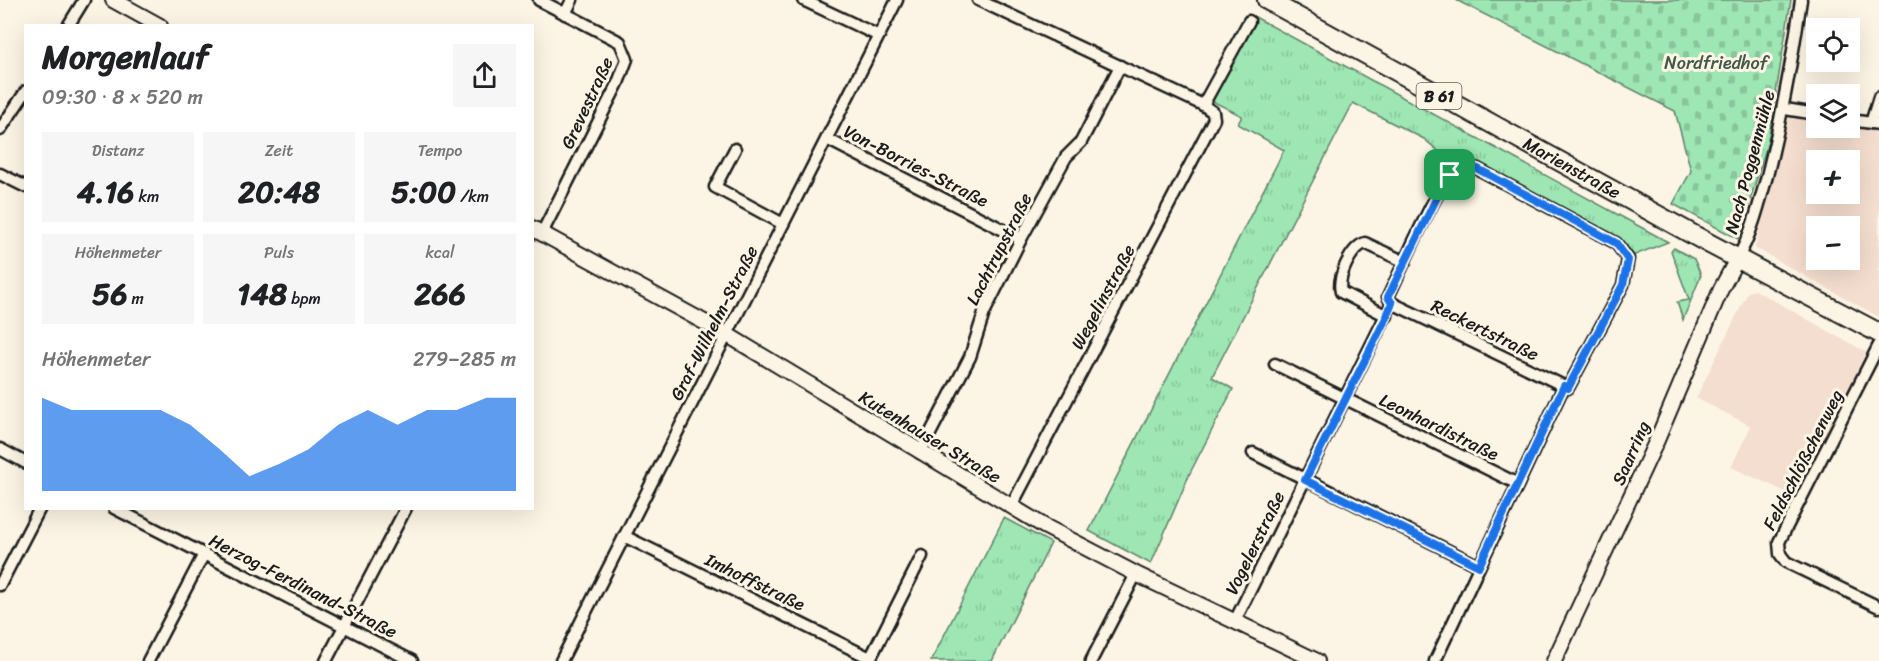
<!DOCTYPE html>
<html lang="de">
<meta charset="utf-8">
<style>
:root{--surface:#fff;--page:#f6f6f6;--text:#202124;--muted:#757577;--accent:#1a73e8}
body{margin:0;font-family:Sriracha,sans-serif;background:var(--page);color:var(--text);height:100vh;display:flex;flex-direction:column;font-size:22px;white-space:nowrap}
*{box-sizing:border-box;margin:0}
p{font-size:20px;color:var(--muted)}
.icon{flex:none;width:33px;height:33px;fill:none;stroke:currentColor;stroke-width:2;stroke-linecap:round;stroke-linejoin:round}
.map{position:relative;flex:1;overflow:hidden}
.details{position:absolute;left:24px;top:24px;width:510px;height:486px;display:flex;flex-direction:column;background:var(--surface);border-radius:0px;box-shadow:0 6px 24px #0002}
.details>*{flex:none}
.controls{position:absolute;left:1806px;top:18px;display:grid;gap:12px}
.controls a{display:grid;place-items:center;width:54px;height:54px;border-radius:0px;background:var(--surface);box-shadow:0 6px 24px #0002;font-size:30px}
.pin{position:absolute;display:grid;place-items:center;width:51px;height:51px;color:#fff;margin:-26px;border-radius:12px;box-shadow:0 3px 9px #0006}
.round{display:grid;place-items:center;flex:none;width:63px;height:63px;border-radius:0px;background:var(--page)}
.head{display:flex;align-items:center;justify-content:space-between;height:102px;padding:0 18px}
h1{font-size:33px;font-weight:700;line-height:45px}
.figures{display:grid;grid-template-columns:repeat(3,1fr);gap:9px;height:102px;padding:6px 18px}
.figures div{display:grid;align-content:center;border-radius:0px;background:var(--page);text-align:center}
.figures b{font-size:30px;font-weight:700}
.figures small{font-size:16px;font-weight:400}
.figures p{font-size:16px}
.chart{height:168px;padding:12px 18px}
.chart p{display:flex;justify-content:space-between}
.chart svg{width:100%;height:108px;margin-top:6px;fill:var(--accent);opacity:.7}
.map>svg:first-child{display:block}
.built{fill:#f4decf;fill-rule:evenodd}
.grass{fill:url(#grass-tufts);stroke:#5d8168;stroke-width:1.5}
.cemetery{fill:url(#cemetery-stones);stroke:#5d8168;stroke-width:1.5}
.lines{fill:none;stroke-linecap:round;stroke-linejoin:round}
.minor-casing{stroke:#1c1c1c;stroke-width:15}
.tertiary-casing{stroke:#1c1c1c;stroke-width:18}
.primary-casing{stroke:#1c1c1c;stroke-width:22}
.minor{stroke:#fcf5e5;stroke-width:10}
.tertiary{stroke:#fcf5e5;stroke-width:14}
.primary{stroke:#fcf5e5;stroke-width:18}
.route-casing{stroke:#fff;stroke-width:12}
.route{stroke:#1a73e8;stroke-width:8}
.labels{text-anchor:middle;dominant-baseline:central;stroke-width:6;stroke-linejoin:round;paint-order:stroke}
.shield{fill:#fcf5e5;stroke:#5f5d58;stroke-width:1.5}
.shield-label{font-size:16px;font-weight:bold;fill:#1c1c1c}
.park-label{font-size:18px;fill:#43594a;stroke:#fcf5e5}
.street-label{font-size:18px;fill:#1c1c1c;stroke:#fcf5e5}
</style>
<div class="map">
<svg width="1879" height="661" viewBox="0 0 1879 661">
<defs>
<pattern id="grass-tufts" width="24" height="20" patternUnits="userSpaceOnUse" patternTransform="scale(1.5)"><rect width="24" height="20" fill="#9ee6b4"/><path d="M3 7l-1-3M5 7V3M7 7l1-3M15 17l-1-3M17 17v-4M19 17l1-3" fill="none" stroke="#88c59a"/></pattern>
<pattern id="cemetery-stones" width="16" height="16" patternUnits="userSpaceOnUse" patternTransform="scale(1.5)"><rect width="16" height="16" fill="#9ee6b4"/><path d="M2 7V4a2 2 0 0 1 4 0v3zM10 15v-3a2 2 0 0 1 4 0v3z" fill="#88c59a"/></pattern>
</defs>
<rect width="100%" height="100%" fill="#fcf5e5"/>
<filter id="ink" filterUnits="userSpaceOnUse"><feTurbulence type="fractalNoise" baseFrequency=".0167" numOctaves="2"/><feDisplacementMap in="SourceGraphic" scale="12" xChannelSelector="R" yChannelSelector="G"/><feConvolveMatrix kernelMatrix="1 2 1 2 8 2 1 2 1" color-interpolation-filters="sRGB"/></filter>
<g filter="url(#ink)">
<g class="built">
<path d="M1793 103 1816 107V128H1850V112L1879 117V317L1755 248ZM1816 160H1850V194H1816ZM1816 226H1850V260H1816Z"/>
<path d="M1755 290 1866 352 1795 496 1731 467 1751 426 1696 398 1748 292Z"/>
</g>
<g class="grass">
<path d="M1255 17 1668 242 1630 257 1465 163 1455 165 1424 139 1353 103 1212 377 1233 389 1190 473 1151 564 1089 531 1284 150 1238 124 1242 116 1210 100Z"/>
<path d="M1674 248 1694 259 1701 275 1683 320 1677 302 1689 300 1671 251Z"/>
<path d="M1004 518 1051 543 992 661H931Z"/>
</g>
<path class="cemetery" d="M1456 0H1791L1768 142 1738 239 1673 204 1691 171 1675 111Z"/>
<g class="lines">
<g class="minor-casing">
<g id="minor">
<path d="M539 0 620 42 627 59 618 83 542 233"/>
<path d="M803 0 877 35"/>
<path d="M978 0 1203 105 1249 21"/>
<path d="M565 14 572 0"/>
<path d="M68 26 84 0"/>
<path d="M1785 109 1816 114"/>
<path d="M1850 120 1879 124"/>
<path d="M1871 123 1879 97"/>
<path d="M0 130 26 91"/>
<path d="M827 139 1021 239"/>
<path d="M735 149 715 187 783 224"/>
<path d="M0 174 26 187"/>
<path d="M1737 259C1752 234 1759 204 1767 176 1782 117 1792 61 1801 0"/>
<path d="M1392 303 1388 297C1400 273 1436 188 1452 173 1461 166 1468 166 1478 169L1616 243 1628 259 1623 285 1568 388 1564 386"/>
<path d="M1392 303 1564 386"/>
<path d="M1387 316 1341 292C1337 277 1351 248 1365 243L1405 262"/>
<path d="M1879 345 1779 542 1780 554 1786 562 1879 607"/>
<path d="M1275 364 1518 484"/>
<path d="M0 449 26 463"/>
<path d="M920 453 970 357 984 313 1021 239 1066 157 1081 142 1120 66"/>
<path d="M1253 453 1479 566"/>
<path d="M1011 507 1214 119 1213 112 1203 105"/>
<path d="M114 508 412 661"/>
<path d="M624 536 870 658"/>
<path d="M0 585 40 508"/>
<path d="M1235 621 1392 303"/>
<path d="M148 661 204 554"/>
<path d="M326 661 406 508"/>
<path d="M561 661 897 0"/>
<path d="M869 661 922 556"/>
<path d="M1091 661 1136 574"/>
<path d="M1435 661 1564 386"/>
</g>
</g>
<g class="tertiary-casing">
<g id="tertiary">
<path d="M113 0 160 26"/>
<path d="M532 228 726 334 1044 526 1136 574 1317 661"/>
<path d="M1554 661 1657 440 1721 289 1737 259"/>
</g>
</g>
<g class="primary-casing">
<g id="primary">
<path id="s1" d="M1267 0 1710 244 1879 333"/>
</g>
</g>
<use href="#minor" class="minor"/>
<use href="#tertiary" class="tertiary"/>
<use href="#primary" class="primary"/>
</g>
</g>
<g class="lines" filter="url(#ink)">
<g class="route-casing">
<path id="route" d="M1468 166 1478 169 1616 243 1628 260 1623 285 1568 388 1564 386 1479 566 1305 480 1387 316 1392 303 1388 297 1443 185 1459 168Z"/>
</g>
<use href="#route" class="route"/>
</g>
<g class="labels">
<rect class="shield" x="1416.5" y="83" width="45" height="26" rx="4.5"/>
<g class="shield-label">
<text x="1439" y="96">B 61</text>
</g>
<g class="park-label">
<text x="1716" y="63">Nordfriedhof</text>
</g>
<g class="street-label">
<text transform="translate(587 103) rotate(-65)">Grevestraße</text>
<text transform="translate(1750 162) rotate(-75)">Nach Poggenmühle</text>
<text transform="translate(916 166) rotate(27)">Von-Borries-Straße</text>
<text stroke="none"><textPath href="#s1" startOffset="348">Marienstraße</textPath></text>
<text transform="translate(999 249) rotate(-63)">Lachtrupstraße</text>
<text transform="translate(1103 297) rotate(-62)">Wegelinstraße</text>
<text transform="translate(714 323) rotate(-63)">Graf-Wilhelm-Straße</text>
<text transform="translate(1485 330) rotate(26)">Reckertstraße</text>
<text transform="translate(1439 427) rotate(26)">Leonhardistraße</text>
<text transform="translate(930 437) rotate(31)">Kutenhauser Straße</text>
<text transform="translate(1631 453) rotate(-66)">Saarring</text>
<text transform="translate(1803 460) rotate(-63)">Feldschlößchenweg</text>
<text transform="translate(1255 543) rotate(-64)">Vogelerstraße</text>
<text transform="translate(755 582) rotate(26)">Imhoffstraße</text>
<text transform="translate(303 586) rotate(27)">Herzog-Ferdinand-Straße</text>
</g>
</g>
</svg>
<div class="controls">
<a><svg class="icon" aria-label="locate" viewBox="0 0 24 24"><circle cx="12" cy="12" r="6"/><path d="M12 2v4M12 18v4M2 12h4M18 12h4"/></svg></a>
<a><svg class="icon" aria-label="layers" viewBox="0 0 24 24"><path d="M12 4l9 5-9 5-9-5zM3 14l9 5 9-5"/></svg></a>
<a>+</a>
<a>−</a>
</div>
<div class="pin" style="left:1450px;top:175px;background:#1e9e55"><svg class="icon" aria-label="arrive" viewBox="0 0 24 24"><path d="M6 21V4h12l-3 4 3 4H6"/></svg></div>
<section class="details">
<div class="head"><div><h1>Morgenlauf</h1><p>09:30 · 8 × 520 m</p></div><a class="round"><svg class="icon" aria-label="share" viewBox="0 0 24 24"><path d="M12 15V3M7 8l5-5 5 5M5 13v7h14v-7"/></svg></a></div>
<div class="figures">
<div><p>Distanz</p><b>4.16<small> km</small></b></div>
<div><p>Zeit</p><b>20:48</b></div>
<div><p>Tempo</p><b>5:00<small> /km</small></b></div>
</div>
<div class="figures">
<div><p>Höhenmeter</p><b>56<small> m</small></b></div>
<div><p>Puls</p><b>148<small> bpm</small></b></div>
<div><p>kcal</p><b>266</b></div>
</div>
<div class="chart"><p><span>Höhenmeter</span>279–285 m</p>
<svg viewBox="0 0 160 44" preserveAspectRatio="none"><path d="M0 44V6L10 11L20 11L30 11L40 11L50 17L60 27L70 38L80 33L90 27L100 17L110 11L120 17L130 11L140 11L150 6L160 6V44z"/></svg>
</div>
</section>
</div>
